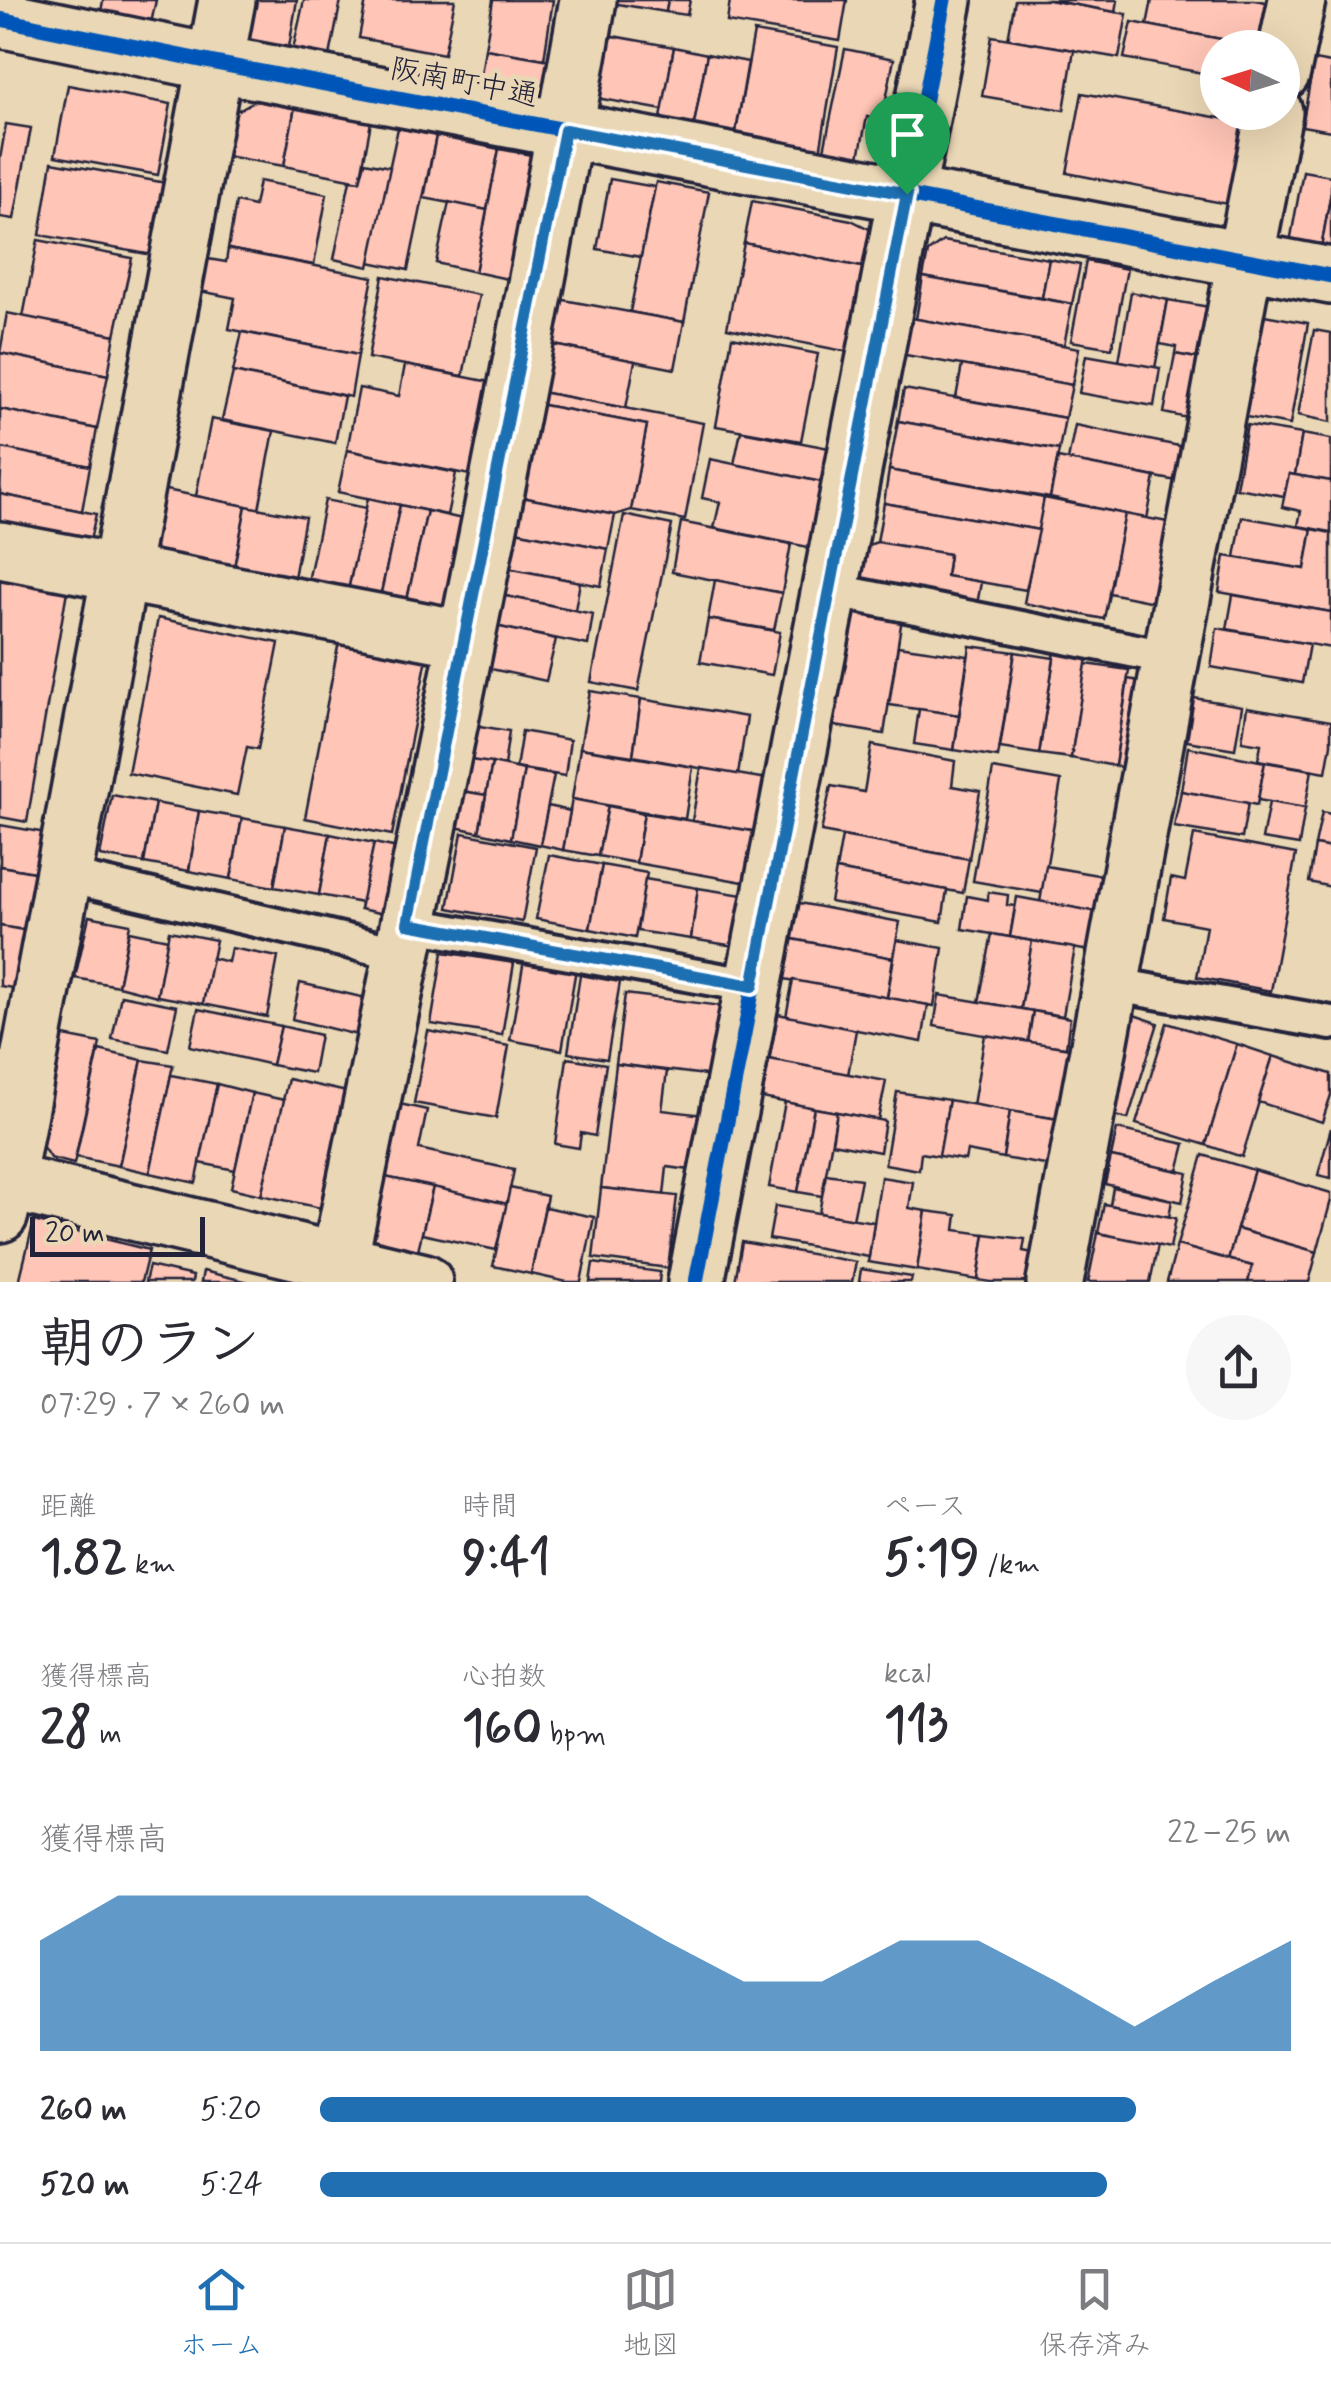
<!DOCTYPE html>
<html lang="ja">
<meta charset="utf-8">
<style>
:root{--surface:#fff;--page:#f7f7f7;--text:#2b2b33;--muted:#7c7c81;--line:#e1e1e2;--accent:#1f6fb2}
body{margin:0;font-family:Mynerve,"Klee One",sans-serif;background:var(--page);color:var(--text);height:100vh;display:flex;flex-direction:column;font-size:38px;white-space:nowrap}
*{box-sizing:border-box;margin:0}
p{font-size:32px;color:var(--muted)}
.icon{flex:none;width:55px;height:55px;fill:none;stroke:currentColor;stroke-width:2;stroke-linecap:round;stroke-linejoin:round}
.map{position:relative;height:1282px;overflow:hidden}
.panel{display:flex;flex-direction:column;background:var(--surface);flex:1}
.panel>*{flex:none}
.needle{width:65px;rotate:274deg}
.buttons{position:absolute;left:1200px;top:30px;display:grid;gap:20px}
.buttons a{display:grid;place-items:center;width:100px;height:100px;border-radius:50%;background:var(--surface);box-shadow:0 10px 40px #0002;font-size:50px}
.scale{position:absolute;left:30px;bottom:25px;width:175px;box-sizing:border-box;padding-left:10px;border:5px solid #22223b;border-top:0;font-size:28px;line-height:35px;white-space:nowrap;color:#22223b;-webkit-text-stroke:8px #ead7b5;paint-order:stroke}
.pin{position:absolute;display:grid;place-items:center;width:85px;height:85px;color:#fff;margin:-102px -42px;border-radius:50% 50% 50% 0;rotate:-45deg;box-shadow:0 0 10px #0007}
.pin .icon{rotate:45deg}
.round{display:grid;place-items:center;flex:none;width:105px;height:105px;border-radius:52px;background:var(--page)}
.headline{display:flex;align-items:center;justify-content:space-between;height:170px;padding:0 40px}
h1{font-size:55px;font-weight:700;line-height:75px}
.metrics{display:grid;grid-template-columns:repeat(3,1fr);gap:15px;height:170px;padding:10px 40px}
.metrics div{display:grid;align-content:center}
.metrics b{font-size:50px;font-weight:700}
.metrics small{font-size:28px;font-weight:400}
.metrics p{font-size:28px}
.chart{height:280px;padding:20px 40px}
.chart p{display:flex;justify-content:space-between}
.chart svg{width:100%;height:180px;margin-top:10px;fill:var(--accent);opacity:.7}
ul{padding:0 40px;list-style:none;font-size:32px}
li{display:grid;grid-template-columns:160px 120px 1fr;align-items:center;height:75px}
li i{height:25px;border-radius:12px;background:var(--accent)}
.tabs{display:flex;justify-content:space-around;align-items:center;height:140px;border-top:2px solid var(--line);background:var(--surface);font-size:28px;color:var(--muted)}
.tabs a{display:grid;justify-items:center;gap:5px}
.tabs .current{color:var(--accent)}
.map>svg:first-child{display:block}
.building{fill:#ffc5b6;stroke:#22223b;stroke-width:2.5}
.lines{fill:none;stroke-linecap:round;stroke-linejoin:round}
.lane-casing{stroke:#22223b;stroke-width:40}
.street-casing{stroke:#22223b;stroke-width:62}
.lane{stroke:#ead7b5;stroke-width:32}
.street{stroke:#ead7b5;stroke-width:55}
.cycleway-casing{stroke:#ead7b5;stroke-width:21}
.cycleway{stroke:#0057b8;stroke-width:15}
.route-casing{stroke:#fff;stroke-width:20}
.route{stroke:#1f6fb2;stroke-width:12}
.labels{text-anchor:middle;dominant-baseline:central;stroke-width:10;stroke-linejoin:round;paint-order:stroke}
.street-label{font-size:30px;fill:#22223b;stroke:#ead7b5}
</style>
<div class="map">
<svg width="1331" height="1282" viewBox="0 0 1331 1282">
<rect width="100%" height="100%" fill="#ead7b5"/>
<filter id="ink" filterUnits="userSpaceOnUse"><feTurbulence type="fractalNoise" baseFrequency=".01" numOctaves="2"/><feDisplacementMap in="SourceGraphic" scale="20" xChannelSelector="R" yChannelSelector="G"/><feConvolveMatrix kernelMatrix="1 2 1 2 8 2 1 2 1" color-interpolation-filters="sRGB"/></filter>
<g filter="url(#ink)">
<g class="building">
<path d="M103 0H156L150 28 100 19Z"/>
<path d="M250 0H297L288 53 252 46 244 34Z"/>
<path d="M304 0H341L329 61 292 54Z"/>
<path d="M366 0H455L444 54 359 38Z"/>
<path d="M493 0H553L544 59 485 49Z"/>
<path d="M613 0H668L666 12 612 3Z"/>
<path d="M668 0H690L687 15 666 12Z"/>
<path d="M730 0H847L840 41 727 22Z"/>
<path d="M1015 0H1049L1127 14 1119 58 1008 39Z"/>
<path d="M1049 0H1118L1116 12Z"/>
<path d="M1152 0H1254L1272 3 1263 47 1147 25Z"/>
<path d="M1132 22 1263 47V48H1218V76L1124 58Z"/>
<path d="M754 32 838 47 819 158 734 143Z"/>
<path d="M602 34 674 47 663 110 591 97Z"/>
<path d="M992 36 1074 50 1064 110 982 96Z"/>
<path d="M674 47 707 54 692 136 659 129Z"/>
<path d="M485 49 544 59 564 63 541 105 478 93Z"/>
<path d="M845 49 894 59 882 120 867 117 859 157 824 150Z"/>
<path d="M707 54 748 62 734 143 692 136Z"/>
<path d="M1314 60 1331 63V131L1302 126Z"/>
<path d="M68 85 171 104 158 175 55 156Z"/>
<path d="M1082 93 1253 124 1238 206 1067 173Z"/>
<path d="M256 100 295 107 284 166 226 156 233 113Z"/>
<path d="M295 107 371 122 360 181 284 166Z"/>
<path d="M6 124 31 128 14 219 0 217V159Z"/>
<path d="M398 128 436 136 408 270 369 262Z"/>
<path d="M436 136 499 149 487 210 424 198Z"/>
<path d="M499 149 542 157 517 281 475 272Z"/>
<path d="M52 162 166 183 153 255 40 235Z"/>
<path d="M365 162 390 167 369 267 334 259 350 180 360 181Z"/>
<path d="M1303 171 1331 176V192L1320 254 1289 248Z"/>
<path d="M610 179 655 187 641 257 597 249Z"/>
<path d="M259 181 327 194 314 265 228 249 236 202 254 206Z"/>
<path d="M656 182 709 192 684 322 630 312Z"/>
<path d="M1331 192V256L1320 254Z"/>
<path d="M752 201 851 220 877 233 871 269 744 243Z"/>
<path d="M449 202 487 210 475 272 436 263Z"/>
<path d="M38 240 132 258 115 335 23 317Z"/>
<path d="M943 241 1049 259 1042 298 923 277 928 252Z"/>
<path d="M744 243 871 269 854 353 727 328Z"/>
<path d="M228 249 373 277 358 355 229 329 235 298 190 289 196 257 226 262Z"/>
<path d="M1049 259 1080 265 1072 304 1042 298Z"/>
<path d="M1086 261 1127 269 1112 348 1071 341Z"/>
<path d="M383 276 479 295 463 376 368 358Z"/>
<path d="M923 277 1072 304 1064 345 916 319Z"/>
<path d="M1131 292 1168 300 1155 368 1119 361Z"/>
<path d="M553 298 684 322 675 369 544 343Z"/>
<path d="M1168 300 1227 310 1217 362 1175 354 1176 347 1160 344Z"/>
<path d="M7 313 115 335 108 375 0 353Z"/>
<path d="M1259 314 1308 323 1290 425 1241 416Z"/>
<path d="M906 317 1079 348 1072 385 900 354Z"/>
<path d="M1314 330 1331 333V422L1298 415Z"/>
<path d="M242 332 358 355 351 397 233 372Z"/>
<path d="M732 337 818 354 801 441 716 426Z"/>
<path d="M544 343 635 361 626 408 536 391Z"/>
<path d="M0 353 108 375 97 429 0 409Z"/>
<path d="M1175 354 1217 362 1206 422 1164 413Z"/>
<path d="M1086 355 1160 368 1154 406 1079 393Z"/>
<path d="M405 365 495 383 475 476 347 450 359 388 399 396Z"/>
<path d="M962 365 1072 385 1065 418 956 398Z"/>
<path d="M233 372 344 396 335 443 222 420Z"/>
<path d="M904 389 1065 418 1059 450 898 421Z"/>
<path d="M536 391 703 423 685 520 631 510 647 425 533 403Z"/>
<path d="M533 403 647 425 631 510 615 515 516 496Z"/>
<path d="M0 409 97 429 90 466 0 448Z"/>
<path d="M211 419 274 431 259 509 196 496Z"/>
<path d="M898 421 1059 450 1050 498 889 470Z"/>
<path d="M1075 425 1189 448 1182 482 1068 460Z"/>
<path d="M1247 425 1302 434 1295 475 1289 474 1284 496 1236 488Z"/>
<path d="M741 431 834 449 826 483 734 464Z"/>
<path d="M1302 434 1331 439V481L1295 475Z"/>
<path d="M2 448 90 466 82 511 0 494Z"/>
<path d="M347 450 456 473 447 515 338 492Z"/>
<path d="M1058 458 1155 477 1147 519 1050 498Z"/>
<path d="M710 459 826 483 813 548 714 528 720 502 702 498Z"/>
<path d="M889 470 1044 498 1039 530 884 503Z"/>
<path d="M1289 474 1331 481V532L1298 526 1301 511 1282 507Z"/>
<path d="M156 488 246 506 232 578 158 564 145 540Z"/>
<path d="M0 494 96 514 88 549 0 531Z"/>
<path d="M516 496 615 515 608 549 510 530Z"/>
<path d="M368 498 400 505 378 607 346 599Z"/>
<path d="M1044 498 1125 514 1104 619 1024 603Z"/>
<path d="M325 500 366 508 346 599 306 591Z"/>
<path d="M884 503 1039 530 1026 590 946 576 949 554 877 542Z"/>
<path d="M400 505 427 511 404 613 378 607Z"/>
<path d="M246 506 305 517 292 589 232 578Z"/>
<path d="M427 511 471 521 449 623 404 613Z"/>
<path d="M1125 514 1189 526 1174 606 1109 593Z"/>
<path d="M624 515 672 525 638 691 591 682Z"/>
<path d="M1242 517 1312 529 1305 569 1235 557Z"/>
<path d="M681 522 791 544 782 593 672 572Z"/>
<path d="M1312 529 1331 533V612L1219 592 1225 556 1305 569Z"/>
<path d="M510 530 608 549 601 586 502 567Z"/>
<path d="M877 542 949 554 946 576 981 582 976 611 856 590 863 547Z"/>
<path d="M502 567 580 582 575 610 496 594Z"/>
<path d="M0 573 68 585 27 822 0 817Z"/>
<path d="M715 580 782 593 774 630 708 619Z"/>
<path d="M496 594 593 614 588 645 490 625Z"/>
<path d="M1233 595 1331 612V648L1227 629Z"/>
<path d="M847 610 902 618 884 734 829 725Z"/>
<path d="M158 618 279 643 258 749 247 747 237 795 128 773Z"/>
<path d="M708 619 780 632 772 675 700 662Z"/>
<path d="M490 625 556 639 546 681 482 667Z"/>
<path d="M1217 628 1309 644 1302 683 1211 667Z"/>
<path d="M340 636 428 653 392 835 305 818Z"/>
<path d="M898 646 968 656 959 715 889 705Z"/>
<path d="M970 646 1015 652 998 757 954 750Z"/>
<path d="M1055 651 1088 656 1071 758 1039 754Z"/>
<path d="M1015 652 1054 658 1039 754 1000 748Z"/>
<path d="M1086 664 1129 670 1115 766 1071 758Z"/>
<path d="M1128 679 1150 683 1137 770 1115 766Z"/>
<path d="M590 691 641 699 633 756 580 748Z"/>
<path d="M1194 698 1242 706 1235 749 1187 741Z"/>
<path d="M641 699 747 717 738 775 633 756Z"/>
<path d="M1247 707 1331 721V744L1326 772 1258 760 1261 744 1242 741Z"/>
<path d="M919 709 959 715 954 750 914 744Z"/>
<path d="M468 724 509 731 504 766 463 759Z"/>
<path d="M522 731 570 740 565 776 516 768Z"/>
<path d="M872 745 955 761 952 786 980 791 969 859 821 832 831 786 864 792Z"/>
<path d="M1188 747 1265 762 1257 805 1181 791Z"/>
<path d="M580 748 693 767 685 819 572 799Z"/>
<path d="M463 759 492 763 486 795 456 790Z"/>
<path d="M1265 762 1312 770 1305 808 1258 800Z"/>
<path d="M492 763 524 770 511 839 479 832Z"/>
<path d="M701 768 767 779 758 832 692 821Z"/>
<path d="M993 769 1061 781 1042 893 973 881Z"/>
<path d="M524 770 554 775 540 845 511 839Z"/>
<path d="M456 790 486 795 479 832 441 824Z"/>
<path d="M1181 791 1248 803 1242 838 1174 827Z"/>
<path d="M112 795 155 803 144 863 100 856Z"/>
<path d="M572 799 608 806 598 856 563 850Z"/>
<path d="M1269 802 1305 808 1299 845 1262 839Z"/>
<path d="M155 803 199 811 189 871 144 863Z"/>
<path d="M548 806 570 811 563 850 540 845Z"/>
<path d="M608 806 644 813 636 863 598 856Z"/>
<path d="M199 811 242 818 231 879 189 871Z"/>
<path d="M1322 812 1331 814V848L1315 845Z"/>
<path d="M644 813 758 832 749 883 636 863Z"/>
<path d="M242 818 285 826 274 887 231 879Z"/>
<path d="M0 825 46 833 39 873 0 866Z"/>
<path d="M285 826 330 834 319 895 274 887Z"/>
<path d="M462 833 536 847 522 922 448 908Z"/>
<path d="M330 834 374 843 362 903 319 895Z"/>
<path d="M1194 835 1296 854 1271 991 1197 977 1206 926 1164 918 1171 878 1185 881Z"/>
<path d="M842 836 969 859 963 893 836 870Z"/>
<path d="M374 843 407 850 394 916 360 909Z"/>
<path d="M1315 845 1331 848V887L1309 882Z"/>
<path d="M549 855 602 865 590 929 536 919Z"/>
<path d="M602 865 647 873 635 938 590 929Z"/>
<path d="M0 866 39 873 29 931 0 926Z"/>
<path d="M1046 866 1115 878 1109 914 1040 902Z"/>
<path d="M836 870 947 890 942 922 830 902Z"/>
<path d="M645 879 698 888 691 939 637 931Z"/>
<path d="M698 888 749 896 741 947 691 939Z"/>
<path d="M988 892 1008 895 1007 905 1015 906 1010 937 962 929 967 896 988 900Z"/>
<path d="M1017 897 1109 914 1101 953 1010 937Z"/>
<path d="M794 902 900 922 893 958 787 938Z"/>
<path d="M89 916 130 924 118 986 75 978Z"/>
<path d="M0 926 29 931 19 989 0 986Z"/>
<path d="M129 931 168 939 157 996 118 986Z"/>
<path d="M169 931 216 940 203 1004 157 996Z"/>
<path d="M992 934 1032 941 1021 1009 979 1002Z"/>
<path d="M787 938 893 958 887 998 779 978Z"/>
<path d="M897 940 943 948 934 1006 887 998Z"/>
<path d="M1032 941 1075 948 1063 1016 1021 1009Z"/>
<path d="M231 948 278 957 267 1017 203 1004 212 958 228 962Z"/>
<path d="M443 952 514 963 502 1035 431 1024Z"/>
<path d="M524 960 576 969 562 1050 510 1040Z"/>
<path d="M580 975 620 982 607 1059 568 1053Z"/>
<path d="M793 980 928 1005 922 1042 786 1017Z"/>
<path d="M300 983 370 999 361 1036 292 1019Z"/>
<path d="M625 994 722 1006 714 1076 616 1064Z"/>
<path d="M121 995 177 1006 168 1050 112 1039Z"/>
<path d="M939 995 1033 1011 1028 1043 934 1026Z"/>
<path d="M198 1009 281 1026 272 1065 190 1046Z"/>
<path d="M1033 1011 1070 1018 1066 1047 1028 1043Z"/>
<path d="M778 1014 856 1030 848 1075 769 1059Z"/>
<path d="M1131 1014 1158 1023 1128 1119 1114 1116Z"/>
<path d="M1167 1023 1237 1044 1206 1145 1136 1124Z"/>
<path d="M281 1026 320 1035 313 1073 272 1065Z"/>
<path d="M428 1031 509 1046 496 1118 414 1103Z"/>
<path d="M54 1034 100 1043 74 1164 50 1158 35 1135Z"/>
<path d="M985 1035 1076 1049 1064 1120 973 1105Z"/>
<path d="M1237 1044 1273 1056 1242 1157 1206 1145Z"/>
<path d="M99 1050 142 1060 119 1166 76 1157Z"/>
<path d="M1273 1056 1331 1074V1095L1322 1122 1258 1102Z"/>
<path d="M567 1058 606 1064 595 1136 581 1133 579 1148 555 1144Z"/>
<path d="M769 1059 886 1081 878 1120 762 1098Z"/>
<path d="M142 1060 173 1065 150 1173 119 1166Z"/>
<path d="M616 1064 667 1071 662 1110 704 1115 698 1171 667 1167 664 1195 601 1188Z"/>
<path d="M171 1075 217 1084 196 1183 150 1173Z"/>
<path d="M288 1079 356 1094 330 1210 261 1195Z"/>
<path d="M217 1084 252 1093 235 1170 200 1163Z"/>
<path d="M897 1092 949 1100 939 1156 921 1153 919 1170 885 1164Z"/>
<path d="M252 1093 284 1100 261 1195 231 1188Z"/>
<path d="M949 1100 1010 1111 1003 1158 967 1151 965 1160 939 1156Z"/>
<path d="M386 1101 427 1110 419 1149 514 1170 507 1204 371 1174Z"/>
<path d="M785 1102 814 1108 798 1192 769 1187Z"/>
<path d="M814 1108 837 1112 822 1196 798 1192Z"/>
<path d="M1010 1111 1064 1120 1057 1167 1003 1158Z"/>
<path d="M837 1112 885 1121 880 1152 832 1143Z"/>
<path d="M1331 1128V1178L1318 1175Z"/>
<path d="M1117 1129 1185 1144 1178 1171 1111 1157Z"/>
<path d="M1203 1155 1254 1170 1228 1260 1177 1245Z"/>
<path d="M1111 1157 1188 1173 1182 1202 1105 1184Z"/>
<path d="M1254 1170 1331 1193V1200L1317 1252 1237 1229Z"/>
<path d="M371 1174 433 1187 418 1250 358 1237Z"/>
<path d="M826 1174 861 1179 853 1219 819 1213Z"/>
<path d="M881 1177 913 1182 909 1208 926 1211 917 1270 868 1262Z"/>
<path d="M433 1187 507 1204 496 1250 422 1234Z"/>
<path d="M1113 1187 1172 1200 1169 1217 1110 1205Z"/>
<path d="M510 1188 547 1196 531 1274 493 1266Z"/>
<path d="M601 1188 677 1196 668 1268 593 1258Z"/>
<path d="M1104 1204 1176 1218 1170 1248 1098 1233Z"/>
<path d="M775 1206 874 1222 869 1257 769 1239Z"/>
<path d="M545 1207 594 1217 581 1282H567L531 1274Z"/>
<path d="M926 1211 957 1215 955 1230 985 1234 978 1280 917 1270Z"/>
<path d="M34 1221 149 1250 141 1282H19Z"/>
<path d="M1237 1229 1317 1252 1309 1282H1248L1252 1266 1228 1260Z"/>
<path d="M1098 1233 1158 1245 1150 1282H1088Z"/>
<path d="M985 1234 1025 1239 1023 1251 1038 1254 1034 1282H991L978 1280Z"/>
<path d="M742 1242 856 1262 852 1282H735Z"/>
<path d="M1177 1245 1252 1266 1248 1282H1167Z"/>
<path d="M593 1263 660 1272 659 1282H590Z"/>
<path d="M149 1266 193 1276 192 1282H145Z"/>
<path d="M861 1269 912 1277 911 1282H859Z"/>
<path d="M203 1271 249 1282H201Z"/>
</g>
<g class="lines">
<g class="lane-casing">
<g id="lane">
<path d="M831 590 1171 658"/>
<path d="M62 875 402 954"/>
<path d="M408 924 753 986"/>
<path d="M1110 984 1331 1023"/>
</g>
</g>
<g class="street-casing">
<g id="street">
<path d="M0 19 215 63 1331 276"/>
<path d="M1282 72 1297 0"/>
<path d="M0 550 466 639"/>
<path d="M0 1180 424 1282"/>
<path d="M0 1214 227 0"/>
<path d="M339 1262C425 842 514 422 588 0"/>
<path d="M696 1282 944 0"/>
<path d="M1055 1282 1245 260 1274 112"/>
</g>
</g>
<use href="#lane" class="lane"/>
<use href="#street" class="street"/>
<g class="cycleway-casing">
<g id="cycleway">
<path d="M0 19 215 63 1331 276"/>
<path d="M696 1282 944 0"/>
</g>
</g>
<use href="#cycleway" class="cycleway"/>
</g>
</g>
<g class="lines" filter="url(#ink)">
<g class="route-casing">
<path id="route" d="M565 130 907 194 753 986 408 924Z"/>
</g>
<use href="#route" class="route"/>
</g>
<g class="labels">
<g class="street-label">
<text transform="translate(464 83) rotate(11)">阪南町中通</text>
</g>
</g>
</svg>
<div class="buttons">
<a><svg class="needle" viewBox="-14 -14 28 28"><path d="M0-13l5 13h-10z" fill="#e53935"/><path d="M0 13l5-13h-10z" fill="#7c7c81"/></svg></a>
</div>
<div class="scale">20 m</div>
<div class="pin" style="left:907px;top:194px;background:#1e9e55"><svg class="icon" aria-label="arrive" viewBox="0 0 24 24"><path d="M6 21V4h12l-3 4 3 4H6"/></svg></div>
</div>
<section class="panel">
<div class="headline"><div><h1>朝のラン</h1><p>07:29 · 7 × 260 m</p></div><a class="round"><svg class="icon" aria-label="share" viewBox="0 0 24 24"><path d="M12 15V3M7 8l5-5 5 5M5 13v7h14v-7"/></svg></a></div>
<div class="metrics">
<div><p>距離</p><b>1.82<small> km</small></b></div>
<div><p>時間</p><b>9:41</b></div>
<div><p>ペース</p><b>5:19<small> /km</small></b></div>
</div>
<div class="metrics">
<div><p>獲得標高</p><b>28<small> m</small></b></div>
<div><p>心拍数</p><b>160<small> bpm</small></b></div>
<div><p>kcal</p><b>113</b></div>
</div>
<div class="chart"><p><span>獲得標高</span>22–25 m</p>
<svg viewBox="0 0 160 44" preserveAspectRatio="none"><path d="M0 44V17L10 6L20 6L30 6L40 6L50 6L60 6L70 6L80 17L90 27L100 27L110 17L120 17L130 27L140 38L150 27L160 17V44z"/></svg>
</div>
<ul>
<li><b>260 m</b>5:20<i style="width:84%"></i></li>
<li><b>520 m</b>5:24<i style="width:81%"></i></li>
</ul>
</section>
<nav class="tabs">
<a class="current"><svg class="icon" aria-label="home" viewBox="0 0 24 24"><path d="M3 11l9-7 9 7M6 9v11h12V9"/></svg>ホーム</a>
<a><svg class="icon" aria-label="map" viewBox="0 0 24 24"><path d="M3 6l6-2 6 2 6-2v14l-6 2-6-2-6 2zM9 4v14M15 6v14"/></svg>地図</a>
<a><svg class="icon" aria-label="saved" viewBox="0 0 24 24"><path d="M7 4h10v16l-5-4-5 4z"/></svg>保存済み</a>
</nav>
